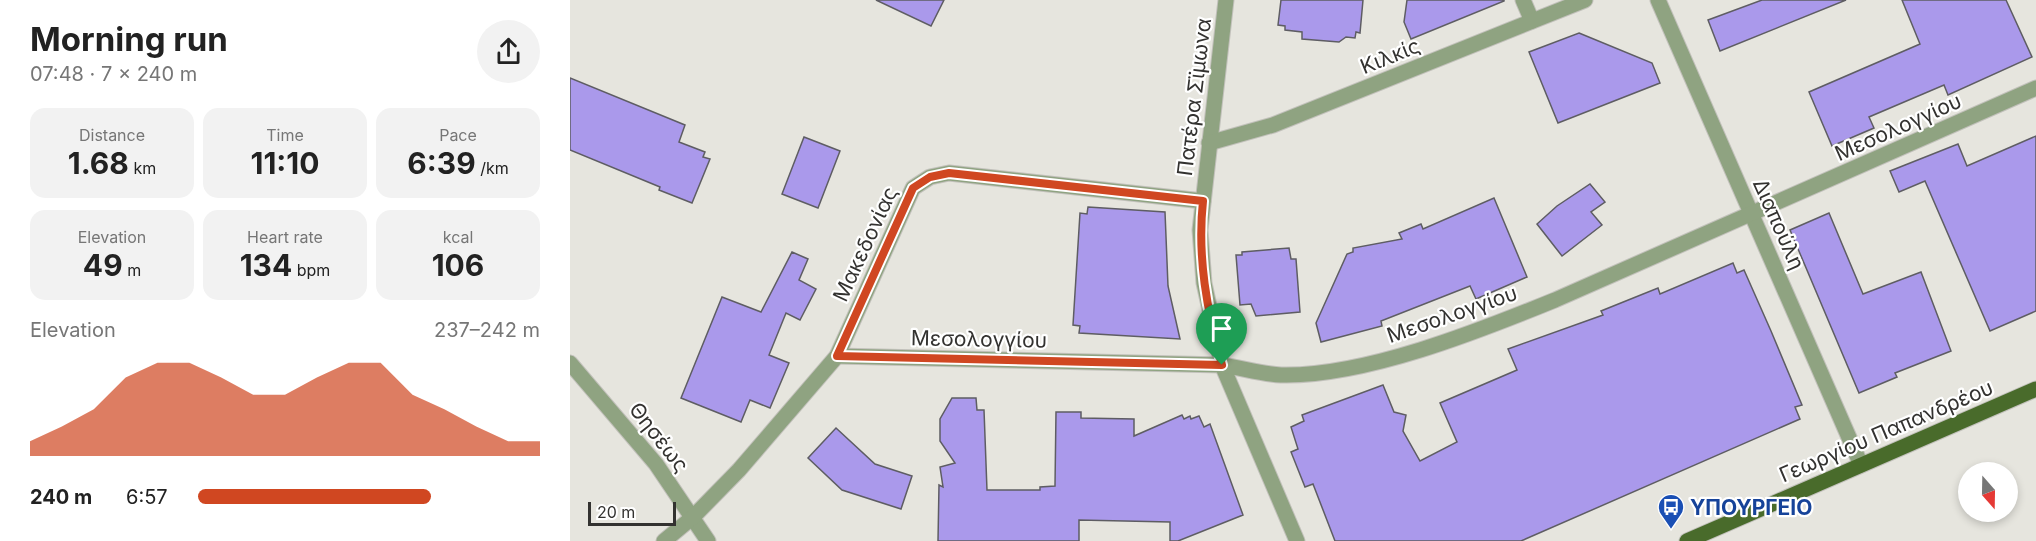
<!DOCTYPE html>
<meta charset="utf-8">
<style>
:root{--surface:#fff;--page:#f2f2f2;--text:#222;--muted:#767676;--accent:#d04721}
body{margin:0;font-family:Inter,sans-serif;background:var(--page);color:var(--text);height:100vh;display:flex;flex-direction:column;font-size:22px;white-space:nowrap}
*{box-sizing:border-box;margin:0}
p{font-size:20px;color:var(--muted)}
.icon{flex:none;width:33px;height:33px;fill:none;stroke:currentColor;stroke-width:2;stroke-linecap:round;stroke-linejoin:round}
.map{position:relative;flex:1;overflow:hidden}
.drawer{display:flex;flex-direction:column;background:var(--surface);width:570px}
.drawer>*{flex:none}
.needle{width:39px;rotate:160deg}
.fabs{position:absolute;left:1388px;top:462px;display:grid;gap:12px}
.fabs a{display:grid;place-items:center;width:60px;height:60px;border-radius:50%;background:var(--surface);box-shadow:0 3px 9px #0003;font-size:30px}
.scale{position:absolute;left:18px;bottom:15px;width:88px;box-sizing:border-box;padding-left:6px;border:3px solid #333230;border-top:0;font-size:16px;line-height:21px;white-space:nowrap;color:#333230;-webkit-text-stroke:4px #fff;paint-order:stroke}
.pin{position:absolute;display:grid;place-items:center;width:51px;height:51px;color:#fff;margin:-62px -26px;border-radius:50% 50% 50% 0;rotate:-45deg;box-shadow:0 0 6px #0007}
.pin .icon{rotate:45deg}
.round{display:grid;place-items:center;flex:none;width:63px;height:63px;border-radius:32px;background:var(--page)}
.overview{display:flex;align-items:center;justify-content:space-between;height:102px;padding:0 30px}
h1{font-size:33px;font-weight:700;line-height:45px}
.figures{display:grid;grid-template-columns:repeat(3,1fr);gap:9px;height:102px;padding:6px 30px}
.figures div{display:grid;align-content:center;border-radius:15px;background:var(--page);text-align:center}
.figures b{font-size:30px;font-weight:700}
.figures small{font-size:16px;font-weight:400}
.figures p{font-size:16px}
.chart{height:168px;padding:12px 30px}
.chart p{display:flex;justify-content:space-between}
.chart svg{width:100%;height:108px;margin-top:6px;fill:var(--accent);opacity:.7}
ul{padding:0 30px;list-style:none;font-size:20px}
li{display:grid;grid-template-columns:96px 72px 1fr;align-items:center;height:45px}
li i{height:15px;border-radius:8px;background:var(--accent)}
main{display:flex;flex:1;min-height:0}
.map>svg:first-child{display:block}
.building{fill:#aa99eb;stroke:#5e5d63;stroke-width:1.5}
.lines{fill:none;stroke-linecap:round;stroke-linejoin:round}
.minor-casing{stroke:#c2c1bb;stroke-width:17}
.major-casing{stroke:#c2c1bb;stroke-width:17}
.minor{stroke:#8fa381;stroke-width:15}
.major{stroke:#496b2b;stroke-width:15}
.route-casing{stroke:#fff;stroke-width:12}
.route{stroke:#d04721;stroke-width:8}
.labels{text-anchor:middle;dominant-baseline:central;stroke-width:4.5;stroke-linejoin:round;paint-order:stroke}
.street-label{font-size:21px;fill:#333230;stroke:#fff}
.transit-label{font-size:21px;font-weight:bold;fill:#164399;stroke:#fff;text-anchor:start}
</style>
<main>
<section class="drawer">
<div class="overview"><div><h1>Morning run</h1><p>07:48 · 7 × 240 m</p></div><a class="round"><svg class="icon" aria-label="share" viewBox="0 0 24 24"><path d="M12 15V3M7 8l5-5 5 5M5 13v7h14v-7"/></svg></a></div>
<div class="figures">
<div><p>Distance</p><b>1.68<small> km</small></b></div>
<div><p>Time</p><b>11:10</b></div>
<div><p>Pace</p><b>6:39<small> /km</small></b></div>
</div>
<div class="figures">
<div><p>Elevation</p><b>49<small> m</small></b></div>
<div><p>Heart rate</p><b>134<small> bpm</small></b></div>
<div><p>kcal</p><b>106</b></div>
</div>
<div class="chart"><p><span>Elevation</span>237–242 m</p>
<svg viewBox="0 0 160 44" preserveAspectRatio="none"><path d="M0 44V38L10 32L20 25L30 12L40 6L50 6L60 12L70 19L80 19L90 12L100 6L110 6L120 19L130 25L140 32L150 38L160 38V44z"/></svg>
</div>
<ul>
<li><b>240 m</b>6:57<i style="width:68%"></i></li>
</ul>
</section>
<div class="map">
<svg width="1466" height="541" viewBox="0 0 1466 541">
<rect width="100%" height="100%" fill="#e6e5de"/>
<g class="building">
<path d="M306 0H374L361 26Z"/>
<path d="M711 0H793L790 33 786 32 785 38 776 37 769 42 732 39V32L715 30V26L708 25Z"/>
<path d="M837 0H934V1L841 39 834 22Z"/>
<path d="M1192 0H1276L1150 51 1138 20Z"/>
<path d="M1332 0H1436L1462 57 1378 95 1374 85 1299 117 1304 128 1262 146 1239 92 1350 44Z"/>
<path d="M1009 33 1082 63 1090 83 988 123 959 52Z"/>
<path d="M0 78 115 125 109 142 135 152 133 157 140 159 122 203 89 190 90 187 0 150Z"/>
<path d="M1466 136V311L1420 331 1355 181 1329 192 1320 171 1388 144 1397 166Z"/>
<path d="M234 137 270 151 248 208 212 194Z"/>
<path d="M1020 184 1035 202 1021 212 1032 225 992 256 967 224 987 206Z"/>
<path d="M924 198 957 277 906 299 900 286 811 321 812 326 751 342 746 323 777 254 783 252V248L832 239 829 233 851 224 853 229Z"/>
<path d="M518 207 595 212 598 286 610 339 509 333 510 326 503 325 510 213 517 214Z"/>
<path d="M1259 213 1293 294 1351 272 1381 351 1325 373 1327 377 1289 393 1220 230Z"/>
<path d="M719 248 721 259H726L730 312 686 316 681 304 670 305 666 255H672V252Z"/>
<path d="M222 252 238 259 229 280 246 289 230 320 216 313 199 355 219 363 200 408 180 400 171 422 111 398 152 297 191 312Z"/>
<path d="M1163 263 1167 273 1174 270 1201 331 1232 405 1225 407 1230 419 951 541H765L743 484 735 487 721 452 728 449 721 427 734 421 732 415 813 385 824 412 836 415 833 431 850 461 887 442 870 403 947 370 938 349 1033 315 1031 311 1088 288 1090 294Z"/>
<path d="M382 398H406L407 410H414L417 490H470V487L485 486 486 412H511V418L564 419V436L612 415 614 419 620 416 621 419 629 416 634 427 640 424 673 515 608 541H600V522L509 520V541H368L369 485 373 487 370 467 385 463 370 441V419Z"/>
<path d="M266 428 305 464 342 476 331 509 272 490 238 458Z"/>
</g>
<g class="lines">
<g class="minor-casing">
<g id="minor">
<path d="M656 0 630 230 634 283 652 365 727 541"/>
<path d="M953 0 962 21"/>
<path d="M1088 0 1291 465"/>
<path d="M639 143 703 125 1015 0"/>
<path d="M267 356 652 365C672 368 692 374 711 375 794 377 909 331 985 300L1466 88"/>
<path d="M0 363 86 464 138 541"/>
<path d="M94 541 123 517 169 470 267 356 343 188 360 177 379 173 633 201"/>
</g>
</g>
<g class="major-casing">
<path id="major" d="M1117 541 1466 389"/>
</g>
<use href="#minor" class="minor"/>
<use href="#major" class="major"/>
</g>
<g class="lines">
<g class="route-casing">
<path id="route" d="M379 173 633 201C627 257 637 311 652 365L267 356 343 188 360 177Z"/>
</g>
<use href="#route" class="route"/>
</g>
<defs>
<g id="bus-pin" transform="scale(1.35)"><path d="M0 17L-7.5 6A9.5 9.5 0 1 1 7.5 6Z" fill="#1a4fb4" stroke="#fff"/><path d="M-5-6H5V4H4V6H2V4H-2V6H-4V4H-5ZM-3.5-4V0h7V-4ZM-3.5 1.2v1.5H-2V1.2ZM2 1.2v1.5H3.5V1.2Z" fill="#fff"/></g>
</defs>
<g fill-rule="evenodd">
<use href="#bus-pin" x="1101" y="507"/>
</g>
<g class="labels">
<g class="street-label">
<text transform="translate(820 56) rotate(-22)">Κιλκίς</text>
<text transform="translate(624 97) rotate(-83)">Πατέρα Σϊμωνα</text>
<text transform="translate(1328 127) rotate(-24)">Μεσολογγίου</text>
<text transform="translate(1209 224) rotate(66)">Διαπούλη</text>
<text transform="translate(295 244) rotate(-65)">Μακεδονίας</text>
<text transform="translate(882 314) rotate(-19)">Μεσολογγίου</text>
<text transform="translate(409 339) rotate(1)">Μεσολογγίου</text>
<text transform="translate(1316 431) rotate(-23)">Γεωργίου Παπανδρέου</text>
<text transform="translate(89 437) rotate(52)">Θησέως</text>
</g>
<g class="transit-label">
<text x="1120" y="507">ΥΠΟΥΡΓΕΙΟ</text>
</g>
</g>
</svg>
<div class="fabs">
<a><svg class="needle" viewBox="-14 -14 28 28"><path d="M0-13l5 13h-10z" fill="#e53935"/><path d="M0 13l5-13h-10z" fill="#767676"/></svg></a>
</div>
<div class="scale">20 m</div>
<div class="pin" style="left:652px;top:365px;background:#1e9e55"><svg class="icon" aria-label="arrive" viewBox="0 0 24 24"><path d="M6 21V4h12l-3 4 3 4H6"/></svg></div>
</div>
</main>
